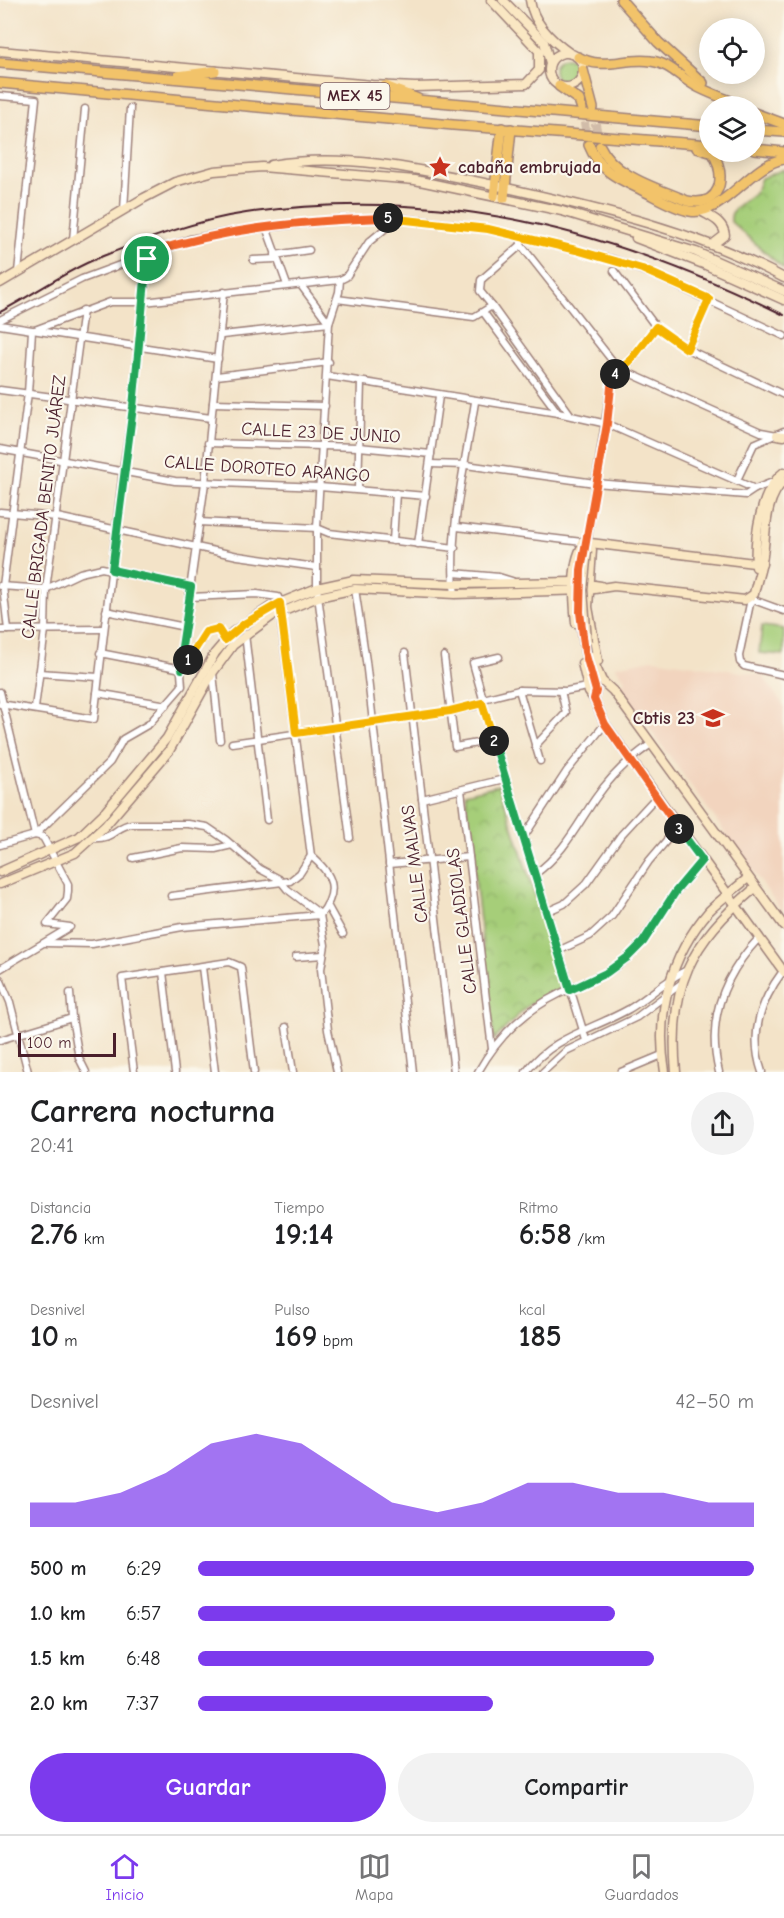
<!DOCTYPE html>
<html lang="es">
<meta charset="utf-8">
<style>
:root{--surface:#fff;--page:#f2f2f2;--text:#202124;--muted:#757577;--line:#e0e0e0;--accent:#7c3aed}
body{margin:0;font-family:"Comic Neue",sans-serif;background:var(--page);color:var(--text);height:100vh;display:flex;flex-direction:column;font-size:22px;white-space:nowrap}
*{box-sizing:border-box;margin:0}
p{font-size:20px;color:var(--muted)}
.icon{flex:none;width:33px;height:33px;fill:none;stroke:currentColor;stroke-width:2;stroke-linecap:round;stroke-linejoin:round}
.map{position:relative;height:1072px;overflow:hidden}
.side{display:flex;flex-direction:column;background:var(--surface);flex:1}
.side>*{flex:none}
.tools{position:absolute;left:699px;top:18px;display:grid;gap:12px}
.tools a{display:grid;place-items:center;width:66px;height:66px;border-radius:50%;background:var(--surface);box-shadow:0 3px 15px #0003;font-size:30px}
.scale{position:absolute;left:18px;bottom:15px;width:98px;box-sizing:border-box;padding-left:6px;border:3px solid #4a1f2b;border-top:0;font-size:16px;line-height:21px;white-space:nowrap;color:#4a1f2b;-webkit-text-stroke:4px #fbf7ec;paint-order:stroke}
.pin{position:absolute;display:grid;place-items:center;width:51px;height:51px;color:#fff;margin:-26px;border:3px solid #fff;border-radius:50%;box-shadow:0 2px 6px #0007}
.km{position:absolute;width:30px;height:30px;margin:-15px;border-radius:50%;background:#222;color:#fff;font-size:16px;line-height:30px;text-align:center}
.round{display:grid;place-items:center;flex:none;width:63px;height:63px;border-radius:32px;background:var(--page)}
.overview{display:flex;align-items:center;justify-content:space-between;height:102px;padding:0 30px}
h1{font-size:33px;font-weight:600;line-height:45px}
.metrics{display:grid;grid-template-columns:repeat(3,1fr);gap:9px;height:102px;padding:6px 30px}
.metrics div{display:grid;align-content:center}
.metrics b{font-size:30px;font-weight:600}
.metrics small{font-size:16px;font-weight:400}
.metrics p{font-size:16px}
.chart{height:168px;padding:12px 30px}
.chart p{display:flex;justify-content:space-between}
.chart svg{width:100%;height:108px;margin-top:6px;fill:var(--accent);opacity:.7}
.action{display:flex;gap:12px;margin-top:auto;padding:12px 30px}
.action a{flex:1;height:69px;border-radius:36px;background:var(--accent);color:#fff;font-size:24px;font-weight:600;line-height:69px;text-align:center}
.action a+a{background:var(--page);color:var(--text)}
ul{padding:0 30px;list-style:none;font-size:20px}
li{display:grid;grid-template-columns:96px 72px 1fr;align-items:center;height:45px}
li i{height:15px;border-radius:8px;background:var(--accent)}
.tab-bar{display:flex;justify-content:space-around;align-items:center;height:84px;border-top:2px solid var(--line);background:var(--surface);font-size:16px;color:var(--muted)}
.tab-bar a{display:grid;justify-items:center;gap:3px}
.tab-bar .on{color:var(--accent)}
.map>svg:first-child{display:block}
.built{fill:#f2d4be}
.park{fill:url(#park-crowns);stroke:#787652;stroke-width:1.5}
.garden{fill:#a6ce79;stroke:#787652;stroke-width:1.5}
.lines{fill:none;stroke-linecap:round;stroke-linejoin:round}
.primary-tunnel{stroke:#d1bca9;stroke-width:9;stroke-dasharray:9 4.5;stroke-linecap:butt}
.street-casing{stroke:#9e817a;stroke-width:9}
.secondary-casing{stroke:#9e817a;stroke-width:11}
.primary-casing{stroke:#9e817a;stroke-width:12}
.street{stroke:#fff;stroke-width:6}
.secondary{stroke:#fae7c3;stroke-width:8}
.primary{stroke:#f2c36a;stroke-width:9}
.rail{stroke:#4a1f2b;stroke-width:2}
.secondary-bridge-casing{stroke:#9e817a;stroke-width:11;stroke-linecap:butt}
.secondary-bridge{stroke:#fae7c3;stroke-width:8}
.split-1-casing{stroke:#fff;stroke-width:12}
.split-2-casing{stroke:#fff;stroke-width:12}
.split-3-casing{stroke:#fff;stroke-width:12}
.split-4-casing{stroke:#fff;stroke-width:12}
.split-5-casing{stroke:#fff;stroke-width:12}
.split-6-casing{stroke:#fff;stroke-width:12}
.split-1{stroke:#22a559;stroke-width:8}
.split-2{stroke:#f5b400;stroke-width:8}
.split-3{stroke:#22a559;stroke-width:8}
.split-4{stroke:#f0652b;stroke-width:8}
.split-5{stroke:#f5b400;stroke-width:8}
.split-6{stroke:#f0652b;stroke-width:8}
.labels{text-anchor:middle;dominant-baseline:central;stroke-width:4.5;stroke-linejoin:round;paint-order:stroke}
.shield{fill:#fbf7ec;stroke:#7f6065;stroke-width:1.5}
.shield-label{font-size:16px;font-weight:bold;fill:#4a1f2b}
.poi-label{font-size:18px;font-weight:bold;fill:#4a1f2b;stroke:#fbf7ec;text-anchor:start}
.street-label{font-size:18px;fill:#4a1f2b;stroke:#fbf7ec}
</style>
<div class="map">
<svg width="784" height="1072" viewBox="0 0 784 1072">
<defs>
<pattern id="park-crowns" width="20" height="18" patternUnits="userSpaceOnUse" patternTransform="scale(1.5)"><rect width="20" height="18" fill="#a6ce79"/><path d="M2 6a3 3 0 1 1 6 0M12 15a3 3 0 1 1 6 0" fill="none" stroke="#90b069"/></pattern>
</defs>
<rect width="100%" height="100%" fill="#fbf7ec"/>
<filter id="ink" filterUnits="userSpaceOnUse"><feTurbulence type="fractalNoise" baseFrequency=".0167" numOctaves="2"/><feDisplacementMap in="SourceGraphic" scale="12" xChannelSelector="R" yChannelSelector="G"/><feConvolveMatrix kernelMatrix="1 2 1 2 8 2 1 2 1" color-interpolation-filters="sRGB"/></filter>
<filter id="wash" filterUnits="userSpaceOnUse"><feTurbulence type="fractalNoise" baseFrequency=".008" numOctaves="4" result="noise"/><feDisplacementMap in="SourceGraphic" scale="24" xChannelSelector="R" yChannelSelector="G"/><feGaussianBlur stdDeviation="1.35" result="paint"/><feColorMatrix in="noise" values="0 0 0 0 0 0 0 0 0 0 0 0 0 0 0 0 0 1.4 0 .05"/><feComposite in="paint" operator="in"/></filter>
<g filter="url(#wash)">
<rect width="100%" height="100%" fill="#f3e3c8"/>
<path class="built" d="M653 659 762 675 784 706V914L619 686 626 681 615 666Z"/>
<g class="park">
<path d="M784 169V269L731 222C729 205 746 203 755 192 758 189 759 182 761 178Z"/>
<path d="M499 785 565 987 527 1006 494 1040 465 793Z"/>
</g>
<g class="garden">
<circle cx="566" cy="70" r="12"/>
<path d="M762 626 784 629V655L759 653Z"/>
</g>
</g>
<g filter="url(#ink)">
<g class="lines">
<g class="primary-tunnel">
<path d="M582 109 588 142"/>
<path d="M593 110 599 144"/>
</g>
<g class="street-casing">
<g id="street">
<path d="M0 96 36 99 18 272"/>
<path d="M124 210 130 108"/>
<path d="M266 227 287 285"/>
<path d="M521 238V245L618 368 761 432 777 435"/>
<path d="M73 240 85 109"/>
<path d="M275 255 309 250"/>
<path d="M253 260 276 259"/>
<path d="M614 271 656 327 687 349 784 395"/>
<path d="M300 284 329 323"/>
<path d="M337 299 474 317 492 306 480 291 481 280 521 245"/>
<path d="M492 306 570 414"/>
<path d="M484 313 558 413 607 424 755 489 773 482"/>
<path d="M0 320 82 279 190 239 230 232 341 219 398 218 488 229 612 259 652 274 784 336"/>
<path d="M0 325 218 359"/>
<path d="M222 335 329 323"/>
<path d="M687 349 709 299"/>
<path d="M217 376 329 362"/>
<path d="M327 376 558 413"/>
<path d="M0 390 211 418"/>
<path d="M213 403 325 406"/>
<path d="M208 443 359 447 431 454"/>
<path d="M0 449 175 481 320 487 426 496"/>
<path d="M430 464 466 465 595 483 746 495 755 489"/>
<path d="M737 480 754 444 784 431"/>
<path d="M358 489 361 382"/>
<path d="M0 512 57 517 238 556 316 567"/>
<path d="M199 522 317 528 329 533 455 548"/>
<path d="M457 527 582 542"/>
<path d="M393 541 396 493"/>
<path d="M418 544 439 396"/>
<path d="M590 544 588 538C595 484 604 431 612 377L631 361 656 327"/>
<path d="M454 573 499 577 512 581"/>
<path d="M0 586 46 589 80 573 102 568 191 587"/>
<path d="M355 589 366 661 413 1072"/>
<path d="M455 594C447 537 466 460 475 402"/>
<path d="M190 597 257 594 278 597 311 856"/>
<path d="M106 611 185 627"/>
<path d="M784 611 751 599 739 656 740 662 744 666 784 675"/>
<path d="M0 630 103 629"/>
<path d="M8 630 3 586 28 393 32 331 110 302H144L340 280"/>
<path d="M245 634 267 820"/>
<path d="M100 653 182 669 206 632 218 629 225 641"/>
<path d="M405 653 454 1072"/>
<path d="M444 656 455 747 494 740"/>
<path d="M39 673 98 677"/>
<path d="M213 673 220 740"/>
<path d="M519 690 540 761"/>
<path d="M0 692 35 835"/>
<path d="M97 693 167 705"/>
<path d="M483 699 473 663 499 657"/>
<path d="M482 703 586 1040"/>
<path d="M0 704 94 719 123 470 133 407 148 253"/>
<path d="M35 708 45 630 46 589 83 310"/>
<path d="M232 743 450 711 479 705 483 699 519 690 566 691 587 687"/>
<path d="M535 746 566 713 561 691"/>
<path d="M461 790 492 1049"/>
<path d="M422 799 504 779"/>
<path d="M91 838C116 840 114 826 132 824H188L207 827 226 840 260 869 279 879 287 889 320 914"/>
<path d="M350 838 317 588V528L329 323 339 292 340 280 346 277 369 242 398 218"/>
<path d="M523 838 567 771 605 724"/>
<path d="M0 845 35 835 110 762 123 739 149 724 182 686 180 660 205 483 224 292"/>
<path d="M133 858 182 848 215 849 232 845"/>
<path d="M389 864 469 857"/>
<path d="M535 874C563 854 576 827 595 799 610 777 629 759 651 744"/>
<path d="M171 896 290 881 300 873 311 856"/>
<path d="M327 905 343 934"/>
<path d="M546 912 564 904 586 884 621 835 656 797"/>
<path d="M320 915 325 945 321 969 328 1030 337 1072"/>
<path d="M46 943 92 944 182 927 320 915C340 891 333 874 311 856"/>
<path d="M558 951 590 936 612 916 649 861 678 827"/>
<path d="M296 957 323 955"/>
<path d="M202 967 215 1072"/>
<path d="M0 969 70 927 47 924 67 899 68 891V884L43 837 35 835"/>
<path d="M163 972 175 1072"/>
<path d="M0 979 10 1002 28 1072"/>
<path d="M72 1018 79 1058 86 1072"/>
<path d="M286 1027 293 1072"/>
<path d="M0 1040 72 1018 70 993"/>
<path d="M134 1072 122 978 229 962 241 967 254 1072"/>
<path d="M478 1072C497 1038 524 1011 559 994 581 983 604 977 624 961 641 947 650 928 663 910 675 893 688 877 702 860"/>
<path d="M526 1072C553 1036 592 1030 629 1009 649 997 665 980 687 970"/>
<path d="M543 1072 566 1051 637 1017 682 983"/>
<path d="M621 1072 662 1055"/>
<path d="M719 1072C706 1020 724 975 759 938"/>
<path d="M762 1072C749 1034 760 1002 783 971"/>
</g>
</g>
<g class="secondary-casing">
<g id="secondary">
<path d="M503 0 544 42 550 63"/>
<path d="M530 0C533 24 552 41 571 54"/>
<path d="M0 51 372 85 415 87 526 84 539 70V51L491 0"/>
<circle cx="566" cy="70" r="17"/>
<path d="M271 165C343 152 419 169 489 184 590 207 691 228 784 278"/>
<path d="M701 211C712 218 723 221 725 235L712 245"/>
<path d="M636 238 706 265 784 300"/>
<path d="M0 283 144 198 175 182 214 171 262 167 415 180 562 211 696 252 784 291"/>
<path d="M777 435 784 436"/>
<path d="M582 542 762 564"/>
<path d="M590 544 592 550 588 607 598 661"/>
<path d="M756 567C754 537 760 491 784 472"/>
<path d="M580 616 585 652 596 691 594 699 605 724 784 972"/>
<path d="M576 623C574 603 570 558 585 543"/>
<path d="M591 656 602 681 613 691 784 926"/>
<path d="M582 663 589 692 594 699"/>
<path d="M0 872 79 837 105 812 167 738 215 653 233 632 270 607 317 588 354 580 454 584 574 582 601 586"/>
<path d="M0 884 75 853 105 826 169 751 213 672 233 645 272 616 318 597 355 589 455 594 588 590 614 586 745 600 754 594C756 583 760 573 762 562 767 535 763 500 784 481"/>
<path d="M665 1072C655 1014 670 956 709 911 721 899 735 889 748 878"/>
<path d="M676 1072C668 986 690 943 755 888"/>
</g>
</g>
<g class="primary-casing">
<g id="primary">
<path d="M621 0 658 42 703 83"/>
<path d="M578 57C603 71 625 57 651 61 669 63 681 78 696 86 707 92 719 96 730 101"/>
<path d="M0 63 710 126"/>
<path d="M583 70 593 108"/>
<path d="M178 76 215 71"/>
<path d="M0 83 453 125 710 145"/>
<path d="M385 86 418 99"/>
<path d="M559 86 579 100 582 109"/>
<path d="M754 113 784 124"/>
<path d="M754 130 784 132"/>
<path d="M589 145C599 170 617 178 640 189 655 196 673 208 690 211 723 217 750 164 784 159"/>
<path d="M600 146C614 177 658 188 687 201 721 208 727 177 713 153L697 148"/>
<path d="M754 149 784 152"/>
<path d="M494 196 502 128"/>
<path d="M504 198 511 129"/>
</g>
</g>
<use href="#street" class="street"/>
<use href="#secondary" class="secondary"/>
<use href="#primary" class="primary"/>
<path class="rail" d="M0 312C34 294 67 270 103 256 149 238 198 220 246 213 442 185 609 229 784 315"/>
<g class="secondary-bridge-casing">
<path id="secondary-bridge" d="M587 641 583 590 587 551"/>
</g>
<use href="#secondary-bridge" class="secondary-bridge"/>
</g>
</g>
<g class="lines" filter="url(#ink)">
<g class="split-1-casing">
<path id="split-1" d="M147 259 133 407 112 570 191 587 180 660 182 669 188 660"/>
</g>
<g class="split-2-casing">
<path id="split-2" d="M188 660 206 632 218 629 225 640 244 624 280 603 296 733 450 711 482 703 494 741"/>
</g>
<g class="split-3-casing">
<path id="split-3" d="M494 741 570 990 606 973 628 957 643 942 676 891 702 860 679 829"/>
</g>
<g class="split-4-casing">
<path id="split-4" d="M615 374 612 378 607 424 581 570 580 612 585 652 596 691 594 699 605 724 679 829"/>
</g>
<g class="split-5-casing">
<path id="split-5" d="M388 218 488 229 576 250 642 269 709 299 687 349 656 327 630 361 615 374"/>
</g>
<g class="split-6-casing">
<path id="split-6" d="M147 259 148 253C226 228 307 220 388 218"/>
</g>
<use href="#split-1" class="split-1"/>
<use href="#split-2" class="split-2"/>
<use href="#split-3" class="split-3"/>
<use href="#split-4" class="split-4"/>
<use href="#split-5" class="split-5"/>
<use href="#split-6" class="split-6"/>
</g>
<defs>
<g id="sight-bare" transform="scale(1.8)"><path d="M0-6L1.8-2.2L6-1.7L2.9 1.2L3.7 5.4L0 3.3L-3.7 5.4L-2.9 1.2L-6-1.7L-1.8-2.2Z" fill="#c8321e" stroke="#fbf7ec" stroke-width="2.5" paint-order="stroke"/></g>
<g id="school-bare" transform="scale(1.8)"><path d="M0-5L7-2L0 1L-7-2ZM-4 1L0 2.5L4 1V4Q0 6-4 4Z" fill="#c8321e" stroke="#fbf7ec" stroke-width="2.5" paint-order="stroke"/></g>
</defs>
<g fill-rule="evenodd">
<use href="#sight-bare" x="440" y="167"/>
<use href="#school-bare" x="713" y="718"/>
</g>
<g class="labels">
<rect class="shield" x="320.5" y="83" width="69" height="26" rx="4.5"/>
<g class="shield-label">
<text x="355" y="96">MEX 45</text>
</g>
<g class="poi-label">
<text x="458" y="167">cabaña embrujada</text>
<text x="695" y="718" text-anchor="end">Cbtis 23</text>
</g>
<g class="street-label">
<text transform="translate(321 433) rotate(3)">CALLE 23 DE JUNIO</text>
<text transform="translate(267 469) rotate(4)">CALLE DOROTEO ARANGO</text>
<text transform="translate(44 507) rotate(-83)">CALLE BRIGADA BENITO JUÁREZ</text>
<text transform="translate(415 864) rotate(-97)">CALLE MALVAS</text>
<text transform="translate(462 921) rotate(-97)">CALLE GLADIOLAS</text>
</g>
</g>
</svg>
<div class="tools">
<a><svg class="icon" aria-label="locate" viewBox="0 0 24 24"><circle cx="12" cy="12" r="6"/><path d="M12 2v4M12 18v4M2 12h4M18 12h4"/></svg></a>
<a><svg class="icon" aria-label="layers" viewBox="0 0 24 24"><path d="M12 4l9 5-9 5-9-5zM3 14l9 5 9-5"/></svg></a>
</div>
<div class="scale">100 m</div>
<div class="pin" style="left:147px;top:259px;background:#1e9e55"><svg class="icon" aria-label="arrive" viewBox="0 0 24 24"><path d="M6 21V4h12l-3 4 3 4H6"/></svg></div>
<b class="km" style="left:188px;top:660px">1</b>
<b class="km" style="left:494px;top:741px">2</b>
<b class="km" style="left:679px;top:829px">3</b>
<b class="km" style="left:615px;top:374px">4</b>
<b class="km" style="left:388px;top:218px">5</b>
</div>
<section class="side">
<div class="overview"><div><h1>Carrera nocturna</h1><p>20:41</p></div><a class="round"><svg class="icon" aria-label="share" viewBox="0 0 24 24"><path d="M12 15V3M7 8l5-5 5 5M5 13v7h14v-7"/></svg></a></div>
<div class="metrics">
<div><p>Distancia</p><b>2.76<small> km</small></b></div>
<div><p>Tiempo</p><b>19:14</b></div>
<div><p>Ritmo</p><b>6:58<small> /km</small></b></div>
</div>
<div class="metrics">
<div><p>Desnivel</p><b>10<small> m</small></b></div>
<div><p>Pulso</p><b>169<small> bpm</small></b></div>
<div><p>kcal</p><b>185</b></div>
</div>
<div class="chart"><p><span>Desnivel</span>42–50 m</p>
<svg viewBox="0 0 160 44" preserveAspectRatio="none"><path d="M0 44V34L10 34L20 30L30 22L40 10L50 6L60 10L70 22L80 34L90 38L100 34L110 26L120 26L130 30L140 30L150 34L160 34V44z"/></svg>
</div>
<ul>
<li><b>500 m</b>6:29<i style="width:100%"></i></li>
<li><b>1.0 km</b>6:57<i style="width:75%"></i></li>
<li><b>1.5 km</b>6:48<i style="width:82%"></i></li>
<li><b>2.0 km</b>7:37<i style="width:53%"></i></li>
</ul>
<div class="action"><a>Guardar</a><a>Compartir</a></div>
</section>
<nav class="tab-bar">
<a class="on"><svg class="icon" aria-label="home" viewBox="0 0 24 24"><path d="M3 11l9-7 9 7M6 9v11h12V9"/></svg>Inicio</a>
<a><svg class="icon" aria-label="map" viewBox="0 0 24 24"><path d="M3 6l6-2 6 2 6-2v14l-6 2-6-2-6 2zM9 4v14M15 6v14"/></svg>Mapa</a>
<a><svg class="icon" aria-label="saved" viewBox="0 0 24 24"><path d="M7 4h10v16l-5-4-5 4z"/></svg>Guardados</a>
</nav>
